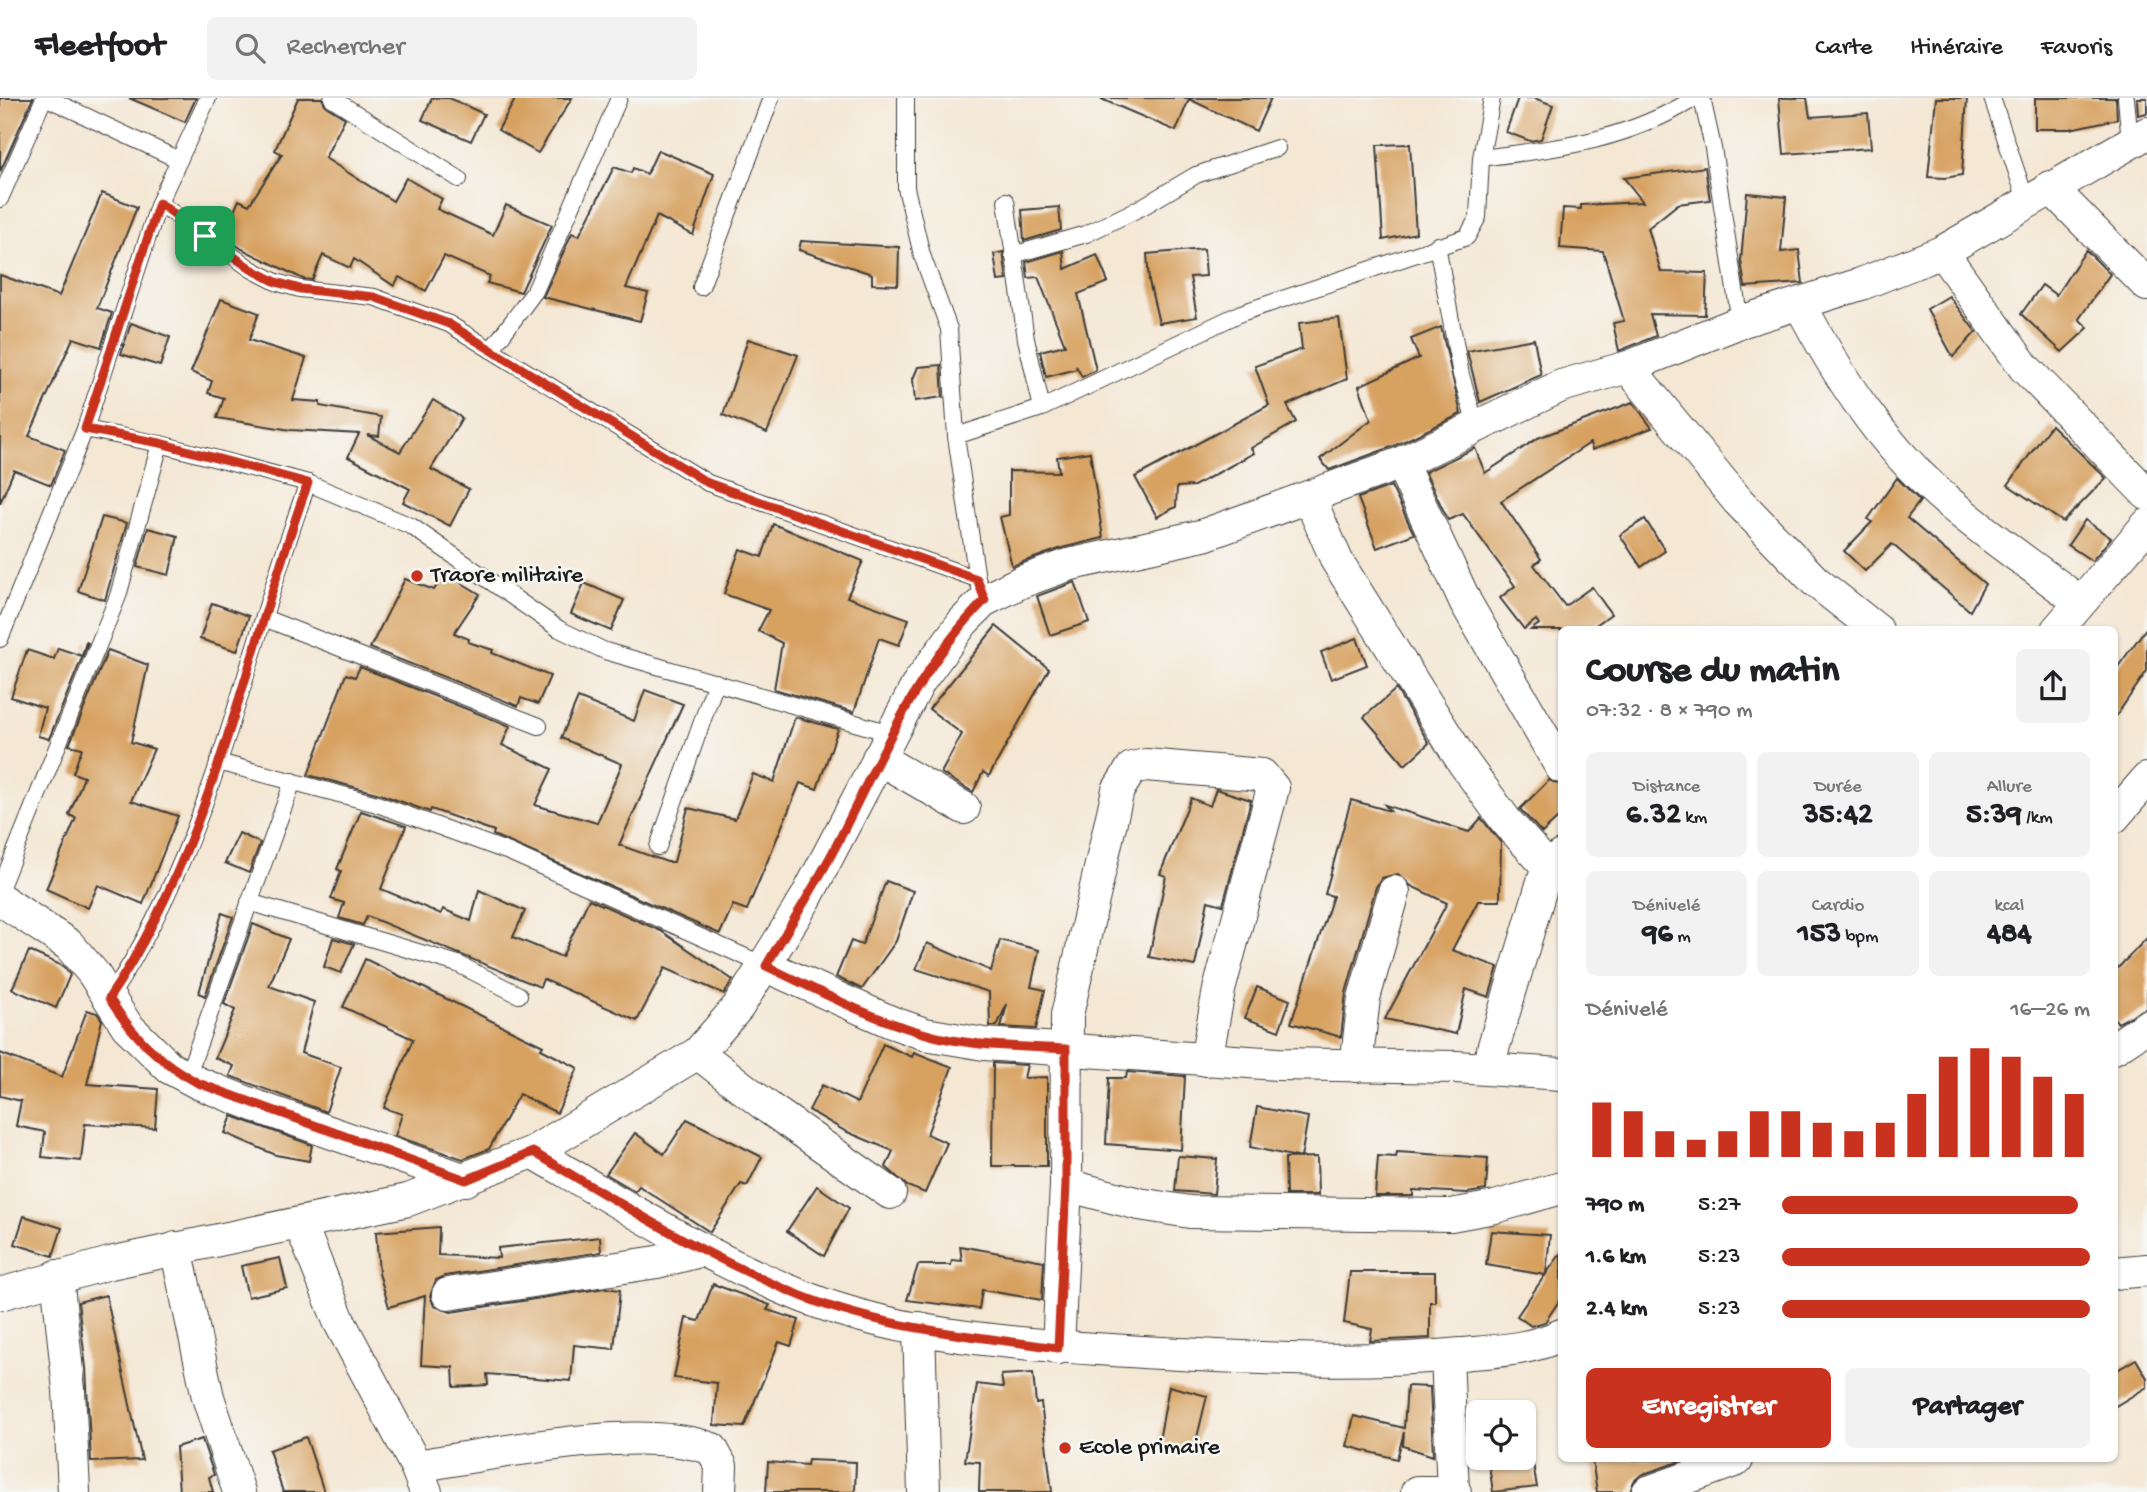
<!DOCTYPE html>
<html lang="fr">
<meta charset="utf-8">
<style>
:root{--surface:#fff;--page:#f2f2f2;--text:#202124;--muted:#757577;--line:#e0e0e0;--accent:#c8321e}
body{margin:0;font-family:"Gochi Hand",sans-serif;background:var(--page);color:var(--text);height:100vh;display:flex;flex-direction:column;font-size:26px;white-space:nowrap}
*{box-sizing:border-box;margin:0}
p{font-size:23px;color:var(--muted)}
.icon{flex:none;width:38px;height:38px;fill:none;stroke:currentColor;stroke-width:2;stroke-linecap:round;stroke-linejoin:round}
.map{position:relative;flex:1;overflow:hidden}
.sheet{position:absolute;left:1558px;top:528px;width:560px;height:836px;display:flex;flex-direction:column;background:var(--surface);border-radius:10px;box-shadow:0 2px 5px #0004}
.sheet>*{flex:none}
.buttons{position:absolute;left:1466px;top:1302px;display:grid;gap:14px}
.buttons a{display:grid;place-items:center;width:70px;height:70px;border-radius:10px;background:var(--surface);box-shadow:0 2px 5px #0004;font-size:35px}
.pin{position:absolute;display:grid;place-items:center;width:60px;height:60px;color:#fff;margin:-30px;border-radius:14px;box-shadow:0 4px 10px #0006}
.round{display:grid;place-items:center;flex:none;width:74px;height:74px;border-radius:10px;background:var(--page)}
.head{display:flex;align-items:center;justify-content:space-between;height:119px;padding:0 28px}
h1{font-size:38px;font-weight:700;line-height:52px}
.figures{display:grid;grid-template-columns:repeat(3,1fr);gap:10px;height:119px;padding:7px 28px}
.figures div{display:grid;align-content:center;border-radius:10px;background:var(--page);text-align:center}
.figures b{font-size:30px;font-weight:700}
.figures small{font-size:19px;font-weight:400}
.figures p{font-size:19px}
.chart{height:196px;padding:14px 28px}
.chart p{display:flex;justify-content:space-between}
.chart svg{width:100%;height:126px;margin-top:7px;stroke:var(--accent);stroke-width:6}
.button{display:flex;gap:14px;margin-top:auto;padding:14px 28px}
.button a{flex:1;height:80px;border-radius:10px;background:var(--accent);color:#fff;font-size:28px;font-weight:700;line-height:80px;text-align:center}
.button a+a{background:var(--page);color:var(--text)}
ul{padding:0 28px;list-style:none;font-size:23px}
li{display:grid;grid-template-columns:112px 84px 1fr;align-items:center;height:52px}
li i{height:18px;border-radius:9px;background:var(--accent)}
header{display:flex;align-items:center;gap:42px;box-sizing:border-box;height:98px;padding:0 35px;background:var(--surface);border-bottom:2px solid var(--line)}
header strong{font-size:33px}
nav{display:flex;gap:38px;margin-inline-start:auto;font-size:24px}
.search{width:490px;height:63px;background:var(--page);display:flex;align-items:center;gap:18px;box-sizing:border-box;padding:0 24px;border-radius:10px;color:var(--muted);font-size:26px}
.map>svg:first-child{display:block}
.building{fill:#d7a161}
.lines{fill:none;stroke-linecap:round;stroke-linejoin:round}
.service-casing{stroke:#3c3a38;stroke-width:18}
.minor-casing{stroke:#3c3a38;stroke-width:34}
.service{stroke:#fff;stroke-width:16}
.minor{stroke:#fff;stroke-width:32}
.route-casing{stroke:#fff;stroke-width:14}
.route{stroke:#c8321e;stroke-width:9}
.poi-dot{fill:#c8321e;stroke:#f6f6f2;stroke-width:2.5}
.labels{text-anchor:middle;dominant-baseline:central;stroke-width:5;stroke-linejoin:round;paint-order:stroke}
.poi-label{font-size:24px;fill:#1c1c1c;stroke:#f6f6f2;text-anchor:start}
</style>
<header>
<strong>Fleetfoot</strong>
<div class="search"><svg class="icon" aria-label="search" viewBox="0 0 24 24"><circle cx="10" cy="10" r="6"/><path d="M15 15l6 6"/></svg>Rechercher</div>
<nav><a>Carte</a><a>Itinéraire</a><a>Favoris</a></nav>
</header>
<div class="map">
<svg width="2147" height="1394" viewBox="0 0 2147 1394">
<rect width="100%" height="100%" fill="#f6f6f2"/>
<filter id="ink" filterUnits="userSpaceOnUse"><feTurbulence type="fractalNoise" baseFrequency=".0143" numOctaves="2"/><feDisplacementMap in="SourceGraphic" scale="14" xChannelSelector="R" yChannelSelector="G"/><feConvolveMatrix kernelMatrix="1 2 1 2 8 2 1 2 1" color-interpolation-filters="sRGB"/></filter>
<filter id="wash" filterUnits="userSpaceOnUse"><feTurbulence type="fractalNoise" baseFrequency=".00686" numOctaves="4" result="noise"/><feDisplacementMap in="SourceGraphic" scale="28" xChannelSelector="R" yChannelSelector="G"/><feGaussianBlur stdDeviation="1.57" result="paint"/><feColorMatrix in="noise" values="0 0 0 0 0 0 0 0 0 0 0 0 0 0 0 0 0 1.4 0 .05"/><feComposite in="paint" operator="in"/></filter>
<g filter="url(#wash)">
<rect width="100%" height="100%" fill="#f4e7d4"/>
<g id="blocks">
<g class="building">
<path d="M0 0H33L0 74Z"/>
<path d="M129 0H196L185 24Z"/>
<path d="M298 0H322L326 8 345 20 325 60 393 103 406 80 442 101 437 111 493 137 506 107 552 127 521 194 487 185 490 178 444 158 426 193 399 179 394 188 354 161 350 170 323 157 312 182 303 181 242 151 223 138 239 102 249 107 282 56 275 52Z"/>
<path d="M432 0H449L484 16 471 43 422 22Z"/>
<path d="M516 0H572L538 55 498 32Z"/>
<path d="M1099 0H1271L1256 33 1189 1 1176 33Z"/>
<path d="M1518 0H1534L1553 7 1541 41 1530 43 1506 34Z"/>
<path d="M1779 0H1807L1810 19 1868 15 1871 50 1784 56Z"/>
<path d="M1936 0H1967L1962 77 1945 80 1928 79Z"/>
<path d="M2035 0H2116L2117 21 2070 31H2035Z"/>
<path d="M2137 0H2147V15L2138 17Z"/>
<path d="M1410 46 1416 135 1383 142 1377 47Z"/>
<path d="M658 52 714 76 693 137 657 118 626 190 648 195 640 223 543 199 572 135 579 138 614 69 631 75 633 70 647 76Z"/>
<path d="M1705 69 1710 102 1678 106 1648 130 1661 174 1707 175 1705 217 1650 216 1656 238 1619 253 1613 225 1624 223 1603 153 1560 150 1563 110 1581 111V107L1643 104 1624 80Z"/>
<path d="M102 95 137 109 97 210 112 215 101 249 73 240 29 338 65 352 51 387 14 372 0 405V177L59 198Z"/>
<path d="M1747 95 1786 99 1781 154 1799 152 1803 185 1745 189 1741 163Z"/>
<path d="M1059 109 1061 132 1024 143 1022 112Z"/>
<path d="M801 143 899 149 898 187 872 186V176L799 152Z"/>
<path d="M1204 151 1206 178 1190 179 1197 219 1159 225 1149 183 1147 156Z"/>
<path d="M2086 152 2110 176 2079 221 2088 230 2062 254 2021 216 2042 187 2056 197Z"/>
<path d="M1063 153 1065 171 1097 157 1108 184 1078 196 1096 272 1082 279 1076 268 1077 271 1046 279 1040 253 1065 247 1038 179 1028 180 1026 164Z"/>
<path d="M1003 154 1007 182 998 183 994 156Z"/>
<path d="M1949 198 1976 234 1953 259 1927 211Z"/>
<path d="M221 201 259 215 249 242 306 260 293 302 320 304V308L381 319 379 338 367 337 400 354 433 302 462 320 431 371 469 391 450 428 403 404 410 391 348 359 359 336 291 332 217 320 224 300 208 295 212 283 191 274Z"/>
<path d="M1339 220 1347 281 1287 307 1296 324 1251 350 1254 355 1194 388 1177 389 1176 409 1157 419 1135 379 1269 307 1255 268 1302 251 1299 225Z"/>
<path d="M131 225 170 239 160 268 121 256Z"/>
<path d="M1441 229 1461 316 1394 348 1329 372 1320 361 1371 322 1359 288 1419 260 1411 241Z"/>
<path d="M748 241 798 257 767 335 723 317Z"/>
<path d="M1534 241 1541 277 1480 304 1467 253Z"/>
<path d="M941 267 943 299 915 303 913 281 918 269Z"/>
<path d="M1633 304 1652 330 1592 352 1590 345 1501 403 1541 461 1534 467 1565 508 1592 489 1611 516 1589 532H1531L1539 526 1536 522 1524 531 1500 500 1515 488 1463 416 1448 422 1425 374 1475 350 1485 375 1538 340Z"/>
<path d="M2051 327 2106 380 2063 424 2008 387Z"/>
<path d="M1090 354 1103 440 1062 450 1012 468 1000 419 1009 417V373L1059 374 1057 359Z"/>
<path d="M1897 380 1920 403 1907 420 1985 486 1970 513 1892 446 1865 473 1844 453 1872 424 1868 421Z"/>
<path d="M1391 388 1414 436 1377 450 1358 400Z"/>
<path d="M102 419 127 425 105 502 78 493Z"/>
<path d="M1645 421 1665 453 1641 469 1620 437Z"/>
<path d="M2085 422 2111 440 2092 463 2068 447Z"/>
<path d="M773 426 863 463 847 499 909 521 899 547 879 540 854 614 774 591 782 545 758 533 769 512 724 496 740 451 762 459Z"/>
<path d="M148 430 178 438 169 477 137 469Z"/>
<path d="M445 475 480 496 454 535 469 541 468 544 493 552 492 555 550 578 538 606 521 600 518 608 370 550 405 481 434 492Z"/>
<path d="M1075 484 1089 524 1050 537 1037 498Z"/>
<path d="M584 485 624 502 611 533 571 516Z"/>
<path d="M212 505 249 518 237 553 200 541Z"/>
<path d="M996 528 1049 571 989 678 983 674 973 694 941 675 962 636 929 611Z"/>
<path d="M2147 529V573L2114 621V574Z"/>
<path d="M1357 540 1367 567 1331 581 1321 554Z"/>
<path d="M86 544 88 545 49 641 38 638 45 610 11 599 27 552 54 561 58 550 82 558Z"/>
<path d="M108 552 148 567 131 644 154 651 131 703 178 718 143 806 98 787 88 810 46 791 76 720 69 717 84 679 73 675 82 650 69 647Z"/>
<path d="M360 569 510 628 502 647 552 671 535 707 597 725 622 666 561 640 578 600 634 623 645 592 683 606 619 747 667 764H674L688 710 735 721 753 676 774 684 795 619 838 631 817 691 800 685 747 812 733 807 720 836 493 737 494 733 431 711 430 714 380 696 308 677 346 576 355 579Z"/>
<path d="M1396 591 1429 645 1405 667 1364 619Z"/>
<path d="M1549 682 1561 687V717L1542 735 1520 711Z"/>
<path d="M1216 691 1251 702 1223 807 1208 803 1195 868 1149 859 1166 778 1160 776 1191 700 1210 708Z"/>
<path d="M1351 702 1390 713 1385 707 1469 734 1481 720 1501 745 1500 803H1478L1452 852 1498 869 1489 899 1466 891 1456 936 1385 921 1447 805 1411 788 1398 776 1382 780 1376 789 1346 895 1341 939 1291 925 1333 798 1325 796Z"/>
<path d="M361 713 406 728 381 791 441 816 443 811 471 823 479 792 525 813 513 839 562 859 589 801 661 833 733 882 724 896 665 870 637 923 543 881 540 889 367 818 363 827 339 820 344 805 331 801 341 773 337 771Z"/>
<path d="M239 735 260 745 249 775 225 765Z"/>
<path d="M886 783 913 793 896 843 862 891 836 879 851 843 862 847Z"/>
<path d="M222 815 233 819 205 898 199 895Z"/>
<path d="M253 826 289 841 269 888 314 904 301 955 341 969 326 1014 230 978 234 968 215 960 235 912 224 906Z"/>
<path d="M333 840 354 846 341 875 324 869Z"/>
<path d="M2147 840V910L2118 925 2114 920V874Z"/>
<path d="M1000 842 1039 852 1031 889 1045 892 1036 931 1001 929 1007 906 997 928H990L989 894 916 871 927 845 991 873Z"/>
<path d="M29 853 63 868 70 877 56 910 12 891Z"/>
<path d="M365 861 543 948 541 951 578 970 557 1015 519 996 489 1051 463 1061 395 1038 402 1016 384 1010 413 941 343 909Z"/>
<path d="M1257 889 1290 902 1279 933 1245 920Z"/>
<path d="M87 912 97 915 102 922 87 986 158 991 155 1030 85 1026 81 1063 42 1059 45 1034 16 1028 21 1003 0 998V955L62 979Z"/>
<path d="M883 946 912 959 914 954 952 969 927 1036 947 1045 925 1095 907 1088 886 1069 893 1053 845 1033 809 1012 822 987 857 1005Z"/>
<path d="M993 965 1027 967 1024 980 1047 979V1068H992Z"/>
<path d="M1127 974 1185 978 1181 1052 1106 1046 1109 980H1126Z"/>
<path d="M1257 1009 1308 1019 1301 1060 1250 1049Z"/>
<path d="M232 1018 312 1047 309 1063 276 1057 225 1035Z"/>
<path d="M687 1021 762 1059 747 1088 741 1086 710 1134 639 1088 635 1093 606 1076 635 1035 664 1056Z"/>
<path d="M1397 1054 1488 1060 1486 1092 1467 1095 1413 1092V1098H1375L1378 1058 1396 1059Z"/>
<path d="M1178 1058 1217 1061 1214 1096 1175 1093Z"/>
<path d="M1317 1059 1318 1097H1286L1285 1060Z"/>
<path d="M817 1088 849 1110 824 1158 787 1133Z"/>
<path d="M24 1118 62 1130 53 1158 15 1146Z"/>
<path d="M439 1129 438 1157 499 1160 498 1150 600 1139 601 1154 445 1178 436 1182 430 1198 434 1208 451 1214 605 1190 620 1192 614 1251 574 1247 571 1283 487 1276 488 1287 454 1289 453 1269 421 1267 425 1198 389 1209 379 1175 376 1134Z"/>
<path d="M1491 1133 1550 1137 1546 1176 1561 1155V1200L1545 1224 1531 1228 1517 1218 1545 1177 1486 1167Z"/>
<path d="M960 1148 1044 1163 1042 1202 982 1192 979 1211 907 1202 918 1167H951L952 1162 962 1163Z"/>
<path d="M280 1160 287 1190 248 1199 241 1168Z"/>
<path d="M1350 1174H1435V1204H1430V1240L1370 1243 1372 1231 1344 1225Z"/>
<path d="M713 1186 770 1207 767 1212 799 1222 791 1248 779 1244 744 1329 714 1327 717 1285 674 1280 686 1220 699 1223Z"/>
<path d="M106 1197 142 1362 91 1364 86 1270 78 1204Z"/>
<path d="M2136 1261 2147 1280V1289L2114 1309V1274Z"/>
<path d="M1033 1275 1036 1306 1041 1305 1052 1394H979L980 1364 965 1363 977 1286 1003 1289 1001 1277Z"/>
<path d="M1169 1288 1207 1298 1194 1352 1158 1348Z"/>
<path d="M1407 1288 1430 1289 1433 1358 1403 1348 1404 1334 1397 1361 1347 1348 1354 1318 1404 1330Z"/>
<path d="M306 1339 324 1394H283L269 1352Z"/>
<path d="M202 1341 214 1377 209 1379 213 1394H179L176 1349Z"/>
<path d="M1488 1360H1532L1537 1389 1493 1394Z"/>
<path d="M808 1362 856 1364 855 1394H766L768 1364 807 1367Z"/>
<path d="M1592 1362H1684L1641 1377 1634 1383 1630 1394H1597Z"/>
</g>
</g>
</g>
<g filter="url(#ink)">
<use href="#blocks" fill-opacity="0" stroke="#3c3a38" stroke-width="2"/>
<g class="lines">
<g class="service-casing">
<g id="service">
<path d="M47 0 179 62"/>
<path d="M332 0 459 81"/>
<path d="M906 0V90L922 157 949 231 956 338 977 481"/>
<path d="M1702 0 1713 50 1740 224"/>
<path d="M1992 0 2027 105"/>
<path d="M2126 0 2130 45"/>
<path d="M1481 60C1560 50 1626 43 1695 0"/>
<path d="M0 101 44 0"/>
<path d="M1006 103 1026 241 1042 310"/>
<path d="M159 105 251 171 276 184 300 191 374 199 449 226 708 385 977 481 985 502"/>
<path d="M1437 147 1461 277 1476 327"/>
<path d="M1013 157 1086 136 1142 109 1196 77 1277 50"/>
<path d="M701 189 771 0"/>
<path d="M491 252 535 193 619 0"/>
<path d="M85 331 160 346 308 385 411 428 559 531 605 553 890 635"/>
<path d="M956 338 1042 310 1241 215 1467 139 1478 119 1481 60 1492 0"/>
<path d="M264 520 539 628"/>
<path d="M0 541 85 331 159 105 208 0"/>
<path d="M218 664 377 706 509 754 766 868"/>
<path d="M658 749 716 584"/>
<path d="M0 791 118 498 160 346"/>
<path d="M249 804 458 866 519 897"/>
<path d="M109 900C213 746 244 557 308 385"/>
<path d="M187 979 293 683"/>
</g>
</g>
<g class="minor-casing">
<g id="minor">
<path d="M2050 89 2147 187"/>
<path d="M1942 154 2024 269 2147 396"/>
<path d="M1800 206C1837 277 1879 342 1939 396 1983 435 2033 468 2080 504"/>
<path d="M1628 269 1738 403 1815 483 1877 532"/>
<path d="M1401 365 1466 505 1561 669"/>
<path d="M1309 399 1337 463 1463 664 1506 723 1549 770"/>
<path d="M2057 532 2147 427"/>
<path d="M878 660 964 710"/>
<path d="M2114 719 2147 681"/>
<path d="M0 801 69 847 93 875 127 928 170 970 198 985 261 1010 466 1082"/>
<path d="M766 868 891 924 925 936 984 946 1278 966 1456 969 1561 976"/>
<path d="M2114 950 2147 928"/>
<path d="M698 955 770 1011 890 1095"/>
<path d="M1356 968 1364 900 1394 794"/>
<path d="M1487 971 1544 780 1561 758"/>
<path d="M533 1054C621 1106 709 1161 804 1199 910 1241 1031 1247 1143 1254 1250 1260 1354 1267 1461 1256 1494 1253 1531 1252 1561 1237"/>
<path d="M1066 1087 1139 1106 1190 1114 1451 1117 1495 1109 1561 1090"/>
<path d="M300 1125 339 1223 416 1368 426 1394"/>
<path d="M176 1150 208 1299 239 1394"/>
<path d="M2114 1175 2147 1172"/>
<path d="M57 1178 69 1292 74 1394"/>
<path d="M0 1196 110 1165 408 1102 533 1054 698 955 738 909 806 800 919 584 963 524 985 502 1021 484 1068 467 1204 437 1401 365 1561 288 1628 269 1740 224 1861 186 1942 154 2147 35"/>
<path d="M448 1196 657 1164 704 1152"/>
<path d="M919 1230 924 1394"/>
<path d="M1058 1250 1066 1087 1067 917 1118 692 1132 670 1146 667 1262 677 1273 690 1219 892 1206 962"/>
<path d="M1447 1258 1453 1393"/>
<path d="M416 1368C492 1356 641 1324 712 1351L721 1368 720 1394"/>
<path d="M1417 1394H1455"/>
<path d="M1648 1394 1737 1362"/>
</g>
</g>
<use href="#service" class="service"/>
<use href="#minor" class="minor"/>
</g>
</g>
<g class="lines" filter="url(#ink)">
<g class="route-casing">
<path id="route" d="M159 105 251 171 276 184 300 191 374 199 449 226 708 385 977 481 985 502C918 570 883 654 841 738 819 783 791 825 766 868 817 892 868 920 923 935 968 949 1019 948 1066 951V1087L1058 1250C973 1238 885 1231 804 1199 709 1161 621 1106 533 1054L466 1082 198 985C159 964 132 937 109 900 213 746 245 557 308 385L160 345 85 331Z"/>
</g>
<use href="#route" class="route"/>
</g>
<g class="poi-dot">
<circle cx="417" cy="478" r="7"/>
<circle cx="1065" cy="1350" r="7"/>
</g>
<g class="labels">
<g class="poi-label">
<text x="431" y="478">Traore militaire</text>
<text x="1079" y="1350">Ecole primaire</text>
</g>
</g>
</svg>
<div class="buttons">
<a><svg class="icon" aria-label="locate" viewBox="0 0 24 24"><circle cx="12" cy="12" r="6"/><path d="M12 2v4M12 18v4M2 12h4M18 12h4"/></svg></a>
</div>
<div class="pin" style="left:205px;top:138px;background:#1e9e55"><svg class="icon" aria-label="arrive" viewBox="0 0 24 24"><path d="M6 21V4h12l-3 4 3 4H6"/></svg></div>
<section class="sheet">
<div class="head"><div><h1>Course du matin</h1><p>07:32 · 8 × 790 m</p></div><a class="round"><svg class="icon" aria-label="share" viewBox="0 0 24 24"><path d="M12 15V3M7 8l5-5 5 5M5 13v7h14v-7"/></svg></a></div>
<div class="figures">
<div><p>Distance</p><b>6.32<small> km</small></b></div>
<div><p>Durée</p><b>35:42</b></div>
<div><p>Allure</p><b>5:39<small> /km</small></b></div>
</div>
<div class="figures">
<div><p>Dénivelé</p><b>96<small> m</small></b></div>
<div><p>Cardio</p><b>153<small> bpm</small></b></div>
<div><p>kcal</p><b>484</b></div>
</div>
<div class="chart"><p><span>Dénivelé</span>16–26 m</p>
<svg viewBox="0 0 160 44" preserveAspectRatio="none"><path d="M5 44V25M15 44V28M25 44V35M35 44V38M45 44V35M55 44V28M65 44V28M75 44V32M85 44V35M95 44V32M105 44V22M115 44V9M125 44V6M135 44V9M145 44V16M155 44V22"/></svg>
</div>
<ul>
<li><b>790 m</b>5:27<i style="width:96%"></i></li>
<li><b>1.6 km</b>5:23<i style="width:100%"></i></li>
<li><b>2.4 km</b>5:23<i style="width:100%"></i></li>
</ul>
<div class="button"><a>Enregistrer</a><a>Partager</a></div>
</section>
</div>
